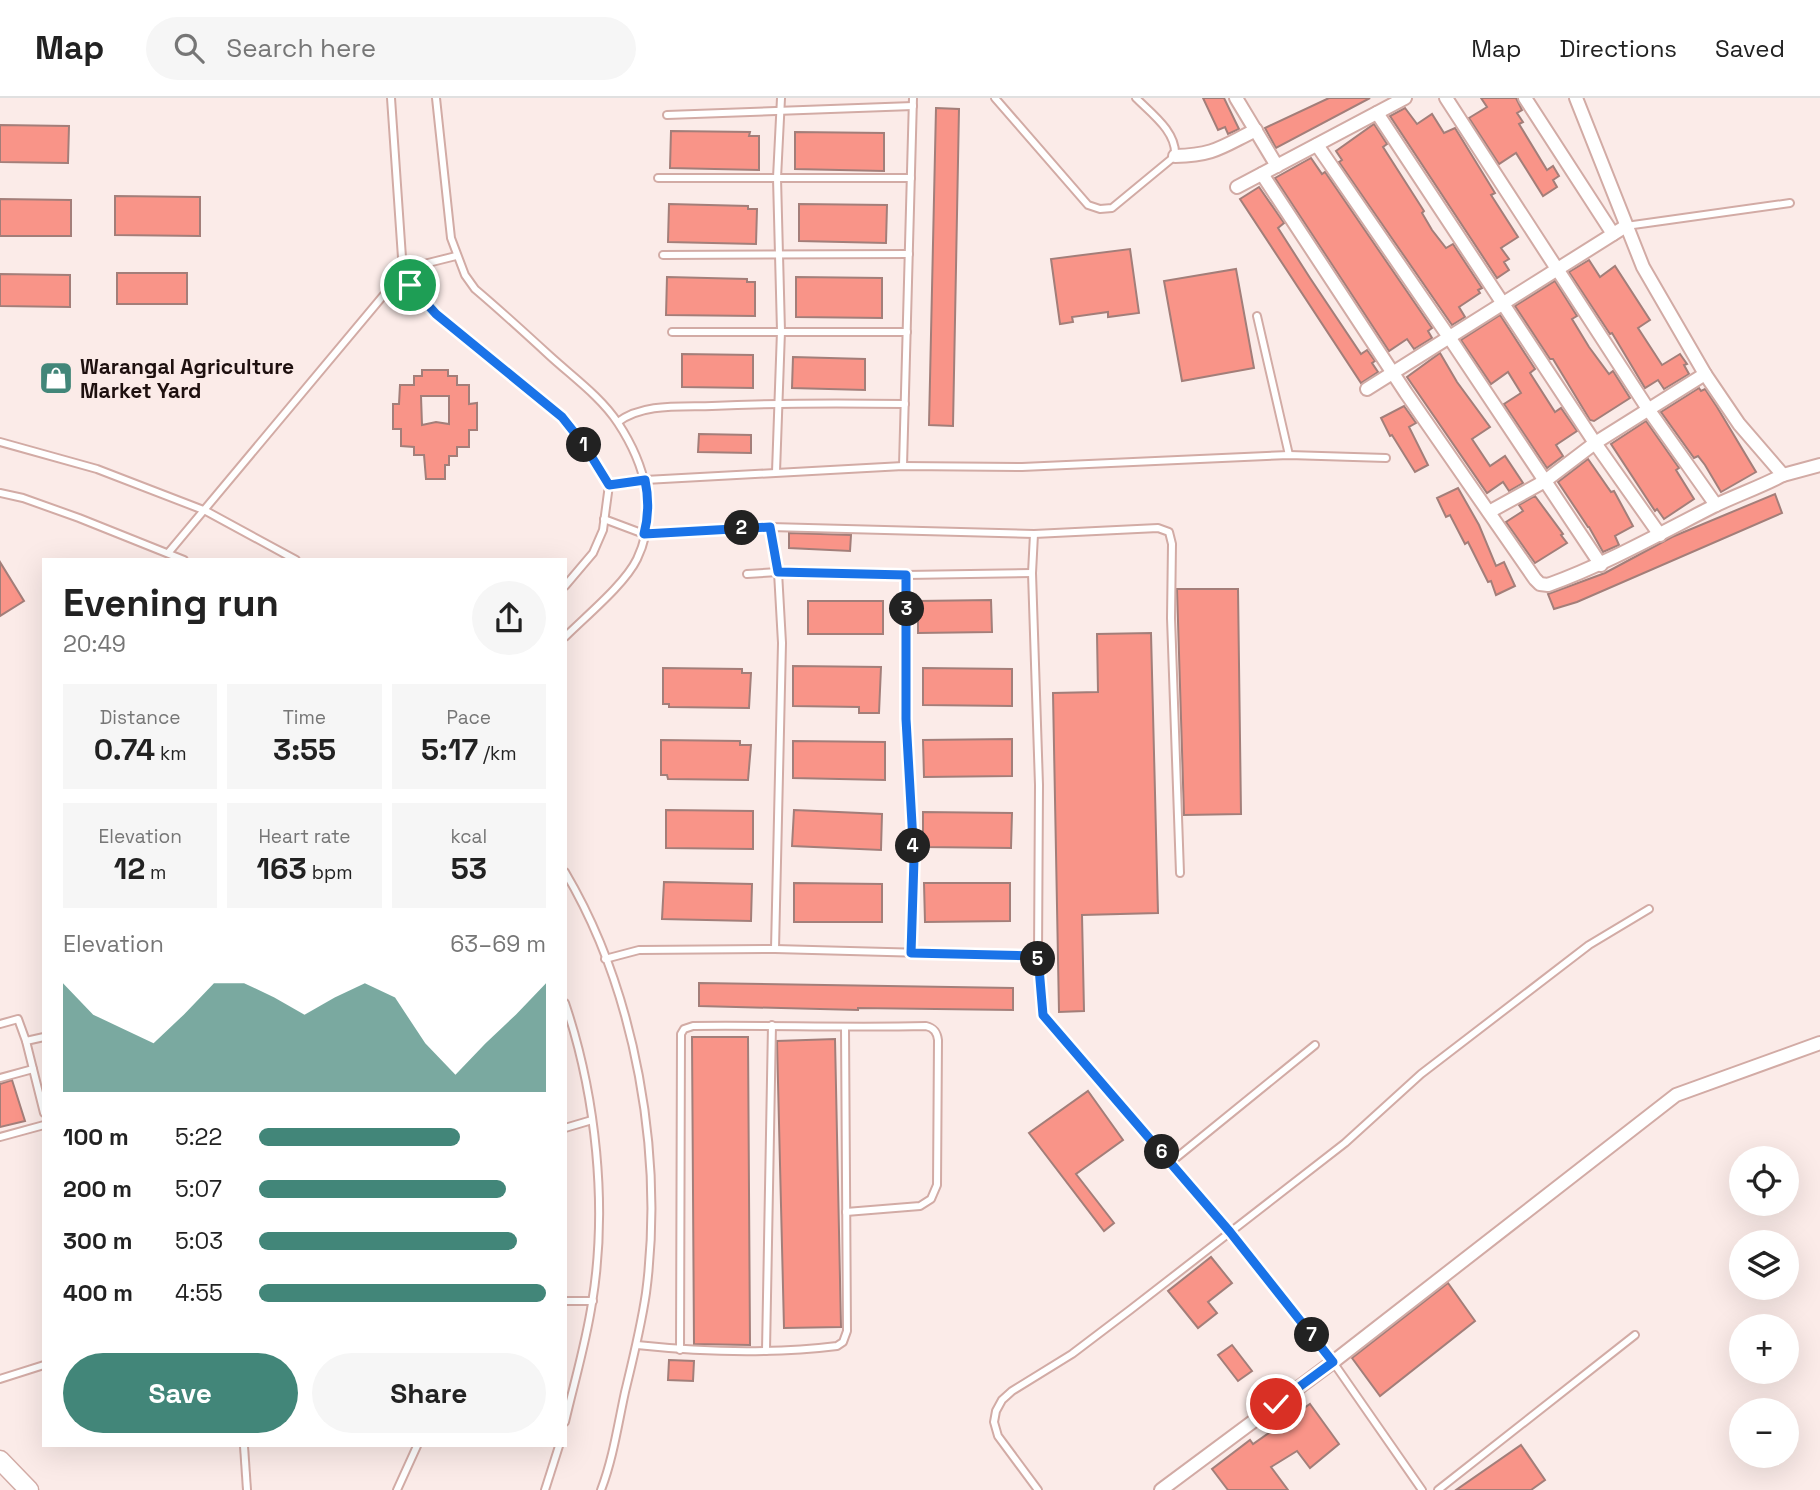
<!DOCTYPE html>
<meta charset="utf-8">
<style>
:root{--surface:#fff;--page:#f6f6f6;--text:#222;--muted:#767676;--line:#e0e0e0;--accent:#428679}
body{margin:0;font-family:"Space Grotesk",sans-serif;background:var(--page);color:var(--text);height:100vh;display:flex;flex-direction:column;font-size:26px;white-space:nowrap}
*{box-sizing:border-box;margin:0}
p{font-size:23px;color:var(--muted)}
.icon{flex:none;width:38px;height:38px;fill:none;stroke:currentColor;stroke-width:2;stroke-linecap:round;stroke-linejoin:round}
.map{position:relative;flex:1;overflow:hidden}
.panel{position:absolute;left:42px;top:460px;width:525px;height:889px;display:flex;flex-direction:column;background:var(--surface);border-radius:0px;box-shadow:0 7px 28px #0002}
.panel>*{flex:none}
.fabs{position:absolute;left:1729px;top:1048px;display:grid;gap:14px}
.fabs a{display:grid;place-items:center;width:70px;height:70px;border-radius:50%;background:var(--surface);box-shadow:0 7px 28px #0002;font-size:35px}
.pin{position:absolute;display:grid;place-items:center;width:60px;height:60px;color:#fff;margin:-30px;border:4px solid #fff;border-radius:50%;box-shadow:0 2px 7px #0007}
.km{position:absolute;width:35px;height:35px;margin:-18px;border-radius:50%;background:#222;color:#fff;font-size:19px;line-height:35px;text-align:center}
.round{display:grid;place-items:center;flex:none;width:74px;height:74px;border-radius:37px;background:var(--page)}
.headline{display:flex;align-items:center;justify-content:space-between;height:119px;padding:0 21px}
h1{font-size:38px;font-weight:700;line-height:52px}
.stats{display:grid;grid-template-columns:repeat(3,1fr);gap:10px;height:119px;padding:7px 21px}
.stats div{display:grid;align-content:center;border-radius:0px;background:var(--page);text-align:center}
.stats b{font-size:30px;font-weight:700}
.stats small{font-size:19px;font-weight:400}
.stats p{font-size:19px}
.chart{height:196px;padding:14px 21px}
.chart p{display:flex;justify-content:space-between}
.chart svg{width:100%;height:126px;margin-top:7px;fill:var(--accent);opacity:.7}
.primary-button{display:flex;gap:14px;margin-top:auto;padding:14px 21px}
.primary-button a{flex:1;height:80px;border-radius:42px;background:var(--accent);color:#fff;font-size:28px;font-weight:700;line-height:80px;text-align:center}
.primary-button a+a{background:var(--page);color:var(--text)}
ul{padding:0 21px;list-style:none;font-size:23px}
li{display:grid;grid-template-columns:112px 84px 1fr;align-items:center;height:52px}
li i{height:18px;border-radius:9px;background:var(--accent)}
header{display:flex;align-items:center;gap:42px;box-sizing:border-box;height:98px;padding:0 35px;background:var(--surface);border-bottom:2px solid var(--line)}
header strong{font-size:33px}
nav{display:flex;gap:38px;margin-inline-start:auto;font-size:24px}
.search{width:490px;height:63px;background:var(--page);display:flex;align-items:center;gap:18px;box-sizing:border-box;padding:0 24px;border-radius:38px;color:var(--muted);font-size:26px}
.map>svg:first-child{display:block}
.building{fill:#f99488;stroke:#a37e79;stroke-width:2;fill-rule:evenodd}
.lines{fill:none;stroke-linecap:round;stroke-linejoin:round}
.service-casing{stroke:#d2aba5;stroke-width:10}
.minor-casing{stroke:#d2aba5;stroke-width:16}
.secondary-casing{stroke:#d2aba5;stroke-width:21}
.service{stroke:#fff;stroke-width:6}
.minor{stroke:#fff;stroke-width:12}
.secondary{stroke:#fff;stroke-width:18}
.route-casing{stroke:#fff;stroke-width:14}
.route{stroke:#1a73e8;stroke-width:9}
.labels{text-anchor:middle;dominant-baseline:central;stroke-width:7;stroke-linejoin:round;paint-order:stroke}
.poi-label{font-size:21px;font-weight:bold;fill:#1e100f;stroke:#fbebe8;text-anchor:start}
</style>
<header>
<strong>Map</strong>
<div class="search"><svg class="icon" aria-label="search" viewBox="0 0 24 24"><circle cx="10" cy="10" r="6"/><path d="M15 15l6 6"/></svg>Search here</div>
<nav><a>Map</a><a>Directions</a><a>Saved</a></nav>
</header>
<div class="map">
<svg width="1820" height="1392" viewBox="0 0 1820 1392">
<rect width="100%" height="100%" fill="#fbebe8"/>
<g class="building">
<path d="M1203 0H1224L1239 31 1228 36 1225 29 1218 32Z"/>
<path d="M1329 0H1370L1276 50 1265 30Z"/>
<path d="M1481 0H1516L1522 12 1517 15 1523 24 1519 26 1547 72 1553 68 1559 78 1553 82 1557 89 1543 98 1516 55 1499 66 1469 20 1487 9Z"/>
<path d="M936 10 959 11 953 328 929 327Z"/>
<path d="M1405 10 1417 26 1432 16 1444 35 1455 30 1495 95 1491 97 1518 139 1501 150 1509 161 1504 164 1509 172 1497 180 1390 18Z"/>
<path d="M1374 26 1387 46 1383 49 1424 113 1422 115 1432 132 1446 150 1453 146 1482 190 1478 192 1480 195 1459 209 1465 219 1452 227 1339 64 1342 62 1336 53Z"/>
<path d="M0 27 69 28 68 65 0 64Z"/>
<path d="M671 33 750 34 749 38H759V72L670 70Z"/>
<path d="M795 34 884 35V73L795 71Z"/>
<path d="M1311 60 1322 76 1325 74 1432 230 1428 233 1432 240 1414 251 1407 241 1389 253 1275 80Z"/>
<path d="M1259 89 1284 125 1278 130 1310 180 1361 256 1367 252 1375 263 1372 265 1378 274 1361 285 1240 101Z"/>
<path d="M115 98 200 99V138L115 137Z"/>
<path d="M0 101 71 102V138H0Z"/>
<path d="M669 106 748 108V111H757L756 146 668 144Z"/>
<path d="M799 106 887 107 886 145 799 143Z"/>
<path d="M1130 151 1139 215 1108 219V214L1072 219 1073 224 1060 226 1051 161Z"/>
<path d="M1589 162 1600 179 1615 168 1650 222 1638 230 1662 267 1680 256 1687 266 1684 267 1689 276 1664 291 1658 282 1645 290 1612 235 1610 236 1569 174Z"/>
<path d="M1236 171 1254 270 1182 283 1164 183Z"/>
<rect x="117" y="175" width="70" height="31"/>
<path d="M0 176 70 177V209L0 208Z"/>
<path d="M667 179 747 181V184H755V218L666 217Z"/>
<path d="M796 179 882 180V220L796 219Z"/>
<path d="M1555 183 1577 218 1572 221 1589 249 1609 276 1613 273 1630 300 1594 323 1590 322 1553 261H1550L1515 208Z"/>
<path d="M1500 217 1535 271 1530 275 1555 314 1561 310 1577 333 1556 347 1563 358 1547 370 1504 306 1521 295 1508 274 1491 286 1461 242Z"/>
<path d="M1440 255 1457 284 1490 329 1472 341 1490 368 1505 358 1523 385 1509 393 1503 384 1487 395 1407 279Z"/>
<path d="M682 256 753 257V290L682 289Z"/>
<path d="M793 259 865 261V292L792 290Z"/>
<path d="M422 272H448V278H457V287H469V306L477 305V332H469V349H457V358H449V367H445V381H426L424 357H414V349L401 348V331H393V306H399L400 287H414V278H422ZM421 298H449V326L436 324 422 327Z"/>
<path d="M1699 290 1701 293 1705 291 1717 309 1756 374 1721 394 1705 367 1698 358 1694 360 1661 314Z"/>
<path d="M1404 308 1416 325 1409 329 1428 367 1415 374 1392 337 1390 338 1381 320Z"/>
<path d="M1646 323 1679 370 1676 372 1694 401 1664 421 1657 411 1655 413 1611 346Z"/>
<path d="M699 336 751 337V355L698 354Z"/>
<path d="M1588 361 1611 394 1614 393 1633 428 1615 438 1619 447 1603 454 1589 429H1588L1558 384Z"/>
<path d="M1458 390 1479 427 1496 468 1504 464 1515 488 1496 497 1491 483 1488 484 1468 444 1465 446 1450 417 1446 419 1437 400Z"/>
<path d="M1775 396 1782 415 1577 504 1554 511 1548 496 1605 475 1672 439Z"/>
<path d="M1535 398 1563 436 1561 437 1567 445 1535 465 1506 424 1523 413 1519 407Z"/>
<path d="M789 435 851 437 850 453 789 450Z"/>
<path d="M0 464 24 503 0 518Z"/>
<path d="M1177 491H1238L1241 716 1184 717Z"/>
<path d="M991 502 992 534 918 535V503Z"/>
<rect x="808" y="503" width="75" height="33"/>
<path d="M1151 535 1158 815 1082 817 1084 913 1059 914 1053 595 1098 594 1097 536Z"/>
<path d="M793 568 881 569 879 615H859V609L793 608Z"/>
<path d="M663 570 742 571V575H751L749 610 669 609V606H663Z"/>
<path d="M923 570 1012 571V608L923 607Z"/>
<path d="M1012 641V678L924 679 923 642Z"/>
<path d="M661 642 740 643V647H751L748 682 668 681 667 677H661Z"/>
<path d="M793 643 885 644V682L793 680Z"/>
<path d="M666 712 753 713V751L666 750Z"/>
<path d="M794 712 882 716 881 752 792 748Z"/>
<path d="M923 714 1012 715 1011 750 923 749Z"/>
<path d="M664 784 752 786 751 823 662 821Z"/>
<path d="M794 785 882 786V824H794Z"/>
<path d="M924 785H1010V823L925 824Z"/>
<path d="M699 885 1013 890V912L858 910V912L699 908Z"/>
<path d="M692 939H748L750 1247 694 1246Z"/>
<path d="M835 941 841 1229 784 1230 777 943Z"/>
<path d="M12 982 25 1023 0 1029V986Z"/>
<path d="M1088 993 1123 1042 1076 1076 1114 1125 1104 1133 1029 1035Z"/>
<path d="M1211 1159 1232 1185 1208 1204 1217 1215 1198 1230 1168 1193Z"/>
<path d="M1448 1185 1475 1223 1380 1298 1352 1260Z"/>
<path d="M1232 1247 1252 1273 1238 1283 1218 1257Z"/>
<path d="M669 1262 694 1263 693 1283 668 1282Z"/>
<path d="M1310 1306 1339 1346 1310 1370 1297 1353 1271 1369 1288 1392H1228L1212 1371 1250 1342 1253 1346Z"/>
<path d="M1521 1347 1545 1382 1531 1392H1456Z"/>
</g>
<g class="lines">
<g class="service-casing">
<g id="service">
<path d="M391 0 403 174 421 201 436 216 563 319 585 348 609 387 603 432 593 455 565 488"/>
<path d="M436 0 451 140 465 177 475 191C501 213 525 235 550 258 573 279 601 299 618 325 645 366 659 415 637 461 625 486 586 518 565 539"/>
<path d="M995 0 1088 107 1100 111 1112 110 1175 58C1177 34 1152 16 1136 0"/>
<path d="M667 17 913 8"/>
<path d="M658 80H911"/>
<path d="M1626 128 1790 105"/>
<path d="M663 157 909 156"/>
<path d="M1257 218 1289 357"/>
<path d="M672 234H907"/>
<path d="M618 324C643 305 681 309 712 308 776 305 841 305 905 306"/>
<path d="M0 344 97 371 206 413 296 462"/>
<path d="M903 368 913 0"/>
<path d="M776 374 781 233 777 80 781 0"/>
<path d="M609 387 645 382 903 368 1022 369 1289 357 1386 360"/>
<path d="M0 395 23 400 79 420 184 462"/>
<path d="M604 421 644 436 770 429 1034 436 1158 430 1169 434 1172 446 1171 520 1180 775"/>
<path d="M770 429 778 474 782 545 775 851"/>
<path d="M1034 436 1032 475 1039 687 1038 858 1043 917 1230 1134 1333 1264 1422 1392"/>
<path d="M169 454 403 174 428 165 456 158"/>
<path d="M747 476 778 474 906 477 1032 475"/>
<path d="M906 477 907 621 914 761 911 855"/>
<path d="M565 774C636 894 664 1057 646 1195 641 1229 633 1261 625 1294 618 1326 613 1361 601 1392"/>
<path d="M605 861 639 852 775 851 1038 858"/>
<path d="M565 905C596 997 608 1109 592 1205 586 1245 574 1285 565 1324"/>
<path d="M0 926 18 921 26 943 44 1015"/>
<path d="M26 943 44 939"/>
<path d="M0 980 33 971"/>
<path d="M565 1030 592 1022"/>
<path d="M0 1039 44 1027"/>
<path d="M1171 1064 1315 947"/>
<path d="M565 1203H593"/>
<path d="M637 1247C703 1254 771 1256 837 1248L843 1244 847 1233 845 930"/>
<path d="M680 1252 681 936 684 931 693 928C771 927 848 930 926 928 934 930 937 934 938 942L937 1087 931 1101 920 1108 846 1114"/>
<path d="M766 1253 772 927"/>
<path d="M0 1281 44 1267"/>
<path d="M244 1348 247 1392"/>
<path d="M397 1392 417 1348"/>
<path d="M545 1392 559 1348"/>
<path d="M1038 1392 998 1338 994 1324 996 1313 1002 1302 1012 1293 1072 1256 1130 1212 1345 1045 1421 976 1589 847 1649 811"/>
<path d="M1438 1392 1635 1237"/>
</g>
</g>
<g class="minor-casing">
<g id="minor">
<path d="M1236 0 1277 68"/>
<path d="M1446 0 1648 311 1716 407"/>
<path d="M1525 0 1613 136"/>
<path d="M1377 15 1595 345 1660 437"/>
<path d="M1317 47 1449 239 1601 467"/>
<path d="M1175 58C1215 57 1221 49 1256 32"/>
<path d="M1262 76 1406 295 1535 481 1540 486 1548 487C1606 466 1659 436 1714 408 1737 397 1760 389 1783 377L1739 326 1705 276 1643 169 1576 0"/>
<path d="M1237 89 1405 0"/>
<path d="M1367 291 1626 128"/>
<path d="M1783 377 1820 367"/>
<path d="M1489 414 1545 383 1595 345 1705 276"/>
<path d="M1161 1392 1333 1264 1676 997 1820 945"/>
</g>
</g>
<g class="secondary-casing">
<path id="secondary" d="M0 1362 29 1392"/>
</g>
<use href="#service" class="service"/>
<use href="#minor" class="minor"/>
<use href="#secondary" class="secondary"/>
</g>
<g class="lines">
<g class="route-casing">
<path id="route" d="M410 187 436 216 562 319 585 348 609 387 645 382C649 401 649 417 644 436L770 429 778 474 906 477V621L914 761 911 855 1038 858 1043 917 1230 1134 1333 1264 1276 1306"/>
</g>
<use href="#route" class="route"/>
</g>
<defs>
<g id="shop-square" transform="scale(1.75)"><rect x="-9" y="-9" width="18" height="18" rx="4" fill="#428679" stroke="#fbebe8"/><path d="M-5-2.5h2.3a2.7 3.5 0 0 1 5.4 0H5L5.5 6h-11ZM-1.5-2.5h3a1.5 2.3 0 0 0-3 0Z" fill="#fff"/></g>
</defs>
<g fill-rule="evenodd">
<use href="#shop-square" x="56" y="280"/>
</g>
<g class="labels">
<g class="poi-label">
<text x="80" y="268">Warangal Agriculture<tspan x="80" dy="24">Market Yard</tspan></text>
</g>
</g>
</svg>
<div class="fabs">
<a><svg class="icon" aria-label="locate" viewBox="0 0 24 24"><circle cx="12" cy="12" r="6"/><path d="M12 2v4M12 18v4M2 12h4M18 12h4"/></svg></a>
<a><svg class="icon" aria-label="layers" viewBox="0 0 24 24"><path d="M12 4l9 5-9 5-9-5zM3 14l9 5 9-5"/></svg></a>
<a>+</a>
<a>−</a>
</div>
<div class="pin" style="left:410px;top:187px;background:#1e9e55"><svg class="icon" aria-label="arrive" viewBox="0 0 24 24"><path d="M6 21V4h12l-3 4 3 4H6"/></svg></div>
<div class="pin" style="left:1276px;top:1306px;background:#d93025"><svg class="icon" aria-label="check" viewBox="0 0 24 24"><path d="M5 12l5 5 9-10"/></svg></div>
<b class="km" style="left:584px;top:347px">1</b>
<b class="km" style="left:742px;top:430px">2</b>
<b class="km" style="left:907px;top:511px">3</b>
<b class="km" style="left:913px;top:748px">4</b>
<b class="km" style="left:1038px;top:861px">5</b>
<b class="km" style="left:1162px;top:1054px">6</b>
<b class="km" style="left:1312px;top:1237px">7</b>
<section class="panel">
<div class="headline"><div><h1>Evening run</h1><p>20:49</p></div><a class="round"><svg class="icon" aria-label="share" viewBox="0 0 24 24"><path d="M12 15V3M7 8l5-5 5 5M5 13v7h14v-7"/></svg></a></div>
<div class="stats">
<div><p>Distance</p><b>0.74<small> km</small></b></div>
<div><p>Time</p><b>3:55</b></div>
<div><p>Pace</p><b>5:17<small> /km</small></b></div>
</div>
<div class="stats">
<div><p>Elevation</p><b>12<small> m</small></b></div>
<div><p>Heart rate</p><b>163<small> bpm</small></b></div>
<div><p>kcal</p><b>53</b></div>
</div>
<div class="chart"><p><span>Elevation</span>63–69 m</p>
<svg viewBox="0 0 160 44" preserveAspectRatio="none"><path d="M0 44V6L10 17L20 22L30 27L40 17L50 6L60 6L70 11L80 17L90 11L100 6L110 11L120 27L130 38L140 27L150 17L160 6V44z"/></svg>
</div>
<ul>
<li><b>100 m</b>5:22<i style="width:70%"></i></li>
<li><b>200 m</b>5:07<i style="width:86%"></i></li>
<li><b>300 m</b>5:03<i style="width:90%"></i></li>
<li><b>400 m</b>4:55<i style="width:100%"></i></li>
</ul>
<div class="primary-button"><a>Save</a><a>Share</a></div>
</section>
</div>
